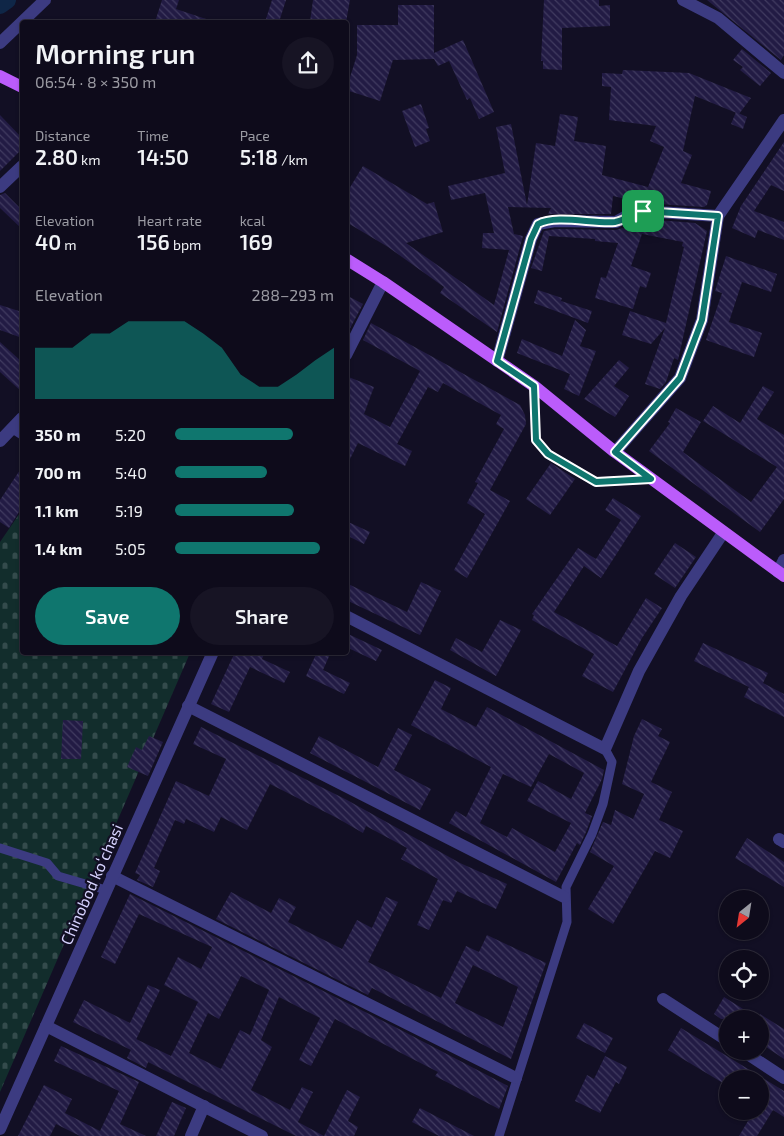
<!DOCTYPE html>
<meta charset="utf-8">
<style>
:root{--surface:#0e0b1b;--page:#171424;--text:#f1f3f6;--muted:#9b9ba3;--line:#2e2b3a;--accent:#0f766e}
body{margin:0;font-family:"Exo 2",sans-serif;background:var(--page);color:var(--text);height:100vh;display:flex;flex-direction:column;font-size:19px;white-space:nowrap}
*{box-sizing:border-box;margin:0}
p{font-size:16px;color:var(--muted)}
.icon{flex:none;width:28px;height:28px;fill:none;stroke:currentColor;stroke-width:2;stroke-linecap:round;stroke-linejoin:round}
.map{position:relative;flex:1;overflow:hidden}
.details{position:absolute;left:20px;top:20px;width:329px;height:635px;display:flex;flex-direction:column;background:var(--surface);border-radius:5px;box-shadow:0 1px 4px #0004,0 0 0 1px var(--line)}
.details>*{flex:none}
.needle{width:32px;rotate:210deg}
.controls{position:absolute;left:719px;top:890px;display:grid;gap:10px}
.controls a{display:grid;place-items:center;width:50px;height:50px;border-radius:50%;background:var(--surface);box-shadow:0 1px 4px #0004,0 0 0 1px var(--line);font-size:25px}
.pin{position:absolute;display:grid;place-items:center;width:42px;height:42px;color:#fff;margin:-21px;border-radius:10px;box-shadow:0 2px 8px #0006}
.round{display:grid;place-items:center;flex:none;width:52px;height:52px;border-radius:26px;background:var(--page)}
.overview{display:flex;align-items:center;justify-content:space-between;height:85px;padding:0 15px}
h1{font-size:28px;font-weight:600;line-height:38px}
.stats{display:grid;grid-template-columns:repeat(3,1fr);gap:8px;height:85px;padding:5px 15px}
.stats div{display:grid;align-content:center}
.stats b{font-size:21px;font-weight:600}
.stats small{font-size:14px;font-weight:400}
.stats p{font-size:14px}
.chart{height:140px;padding:10px 15px}
.chart p{display:flex;justify-content:space-between}
.chart svg{width:100%;height:90px;margin-top:5px;fill:var(--accent);opacity:.7}
.cta{display:flex;gap:10px;margin-top:auto;padding:10px 15px}
.cta a{flex:1;height:58px;border-radius:30px;background:var(--accent);color:#fff;font-size:20px;font-weight:600;line-height:58px;text-align:center}
.cta a+a{background:var(--page);color:var(--text)}
ul{padding:0 15px;list-style:none;font-size:16px}
li{display:grid;grid-template-columns:80px 60px 1fr;align-items:center;height:38px}
li i{height:12px;border-radius:6px;background:var(--accent)}
.map>svg:first-child{display:block}
.cemetery{fill:url(#cemetery-stones)}
.lines{fill:none;stroke-linecap:round;stroke-linejoin:round}
.canal{stroke:#0f2647;stroke-width:18}
.building{fill:url(#building-back-hatch);fill-rule:evenodd}
.lane{stroke:#3c3b81;stroke-width:9}
.street{stroke:#3c3b81;stroke-width:12}
.primary{stroke:#bb5cfb;stroke-width:12}
.route-casing{stroke:#fff;stroke-width:10}
.route{stroke:#0f766e;stroke-width:6}
.labels{text-anchor:middle;dominant-baseline:central;stroke-width:4.5;stroke-linejoin:round;paint-order:stroke}
.street-label{font-size:16px;fill:#d6d2fe;stroke:#120f24}
</style>
<div class="map">
<svg width="784" height="1136" viewBox="0 0 784 1136">
<defs>
<pattern id="cemetery-stones" width="16" height="16" patternUnits="userSpaceOnUse" patternTransform="scale(1.25)"><rect width="16" height="16" fill="#122d2c"/><path d="M2 7V4a2 2 0 0 1 4 0v3zM10 15v-3a2 2 0 0 1 4 0v3z" fill="#344b4c"/></pattern>
<pattern id="building-back-hatch" width="6" height="6" patternUnits="userSpaceOnUse" patternTransform="scale(1.25)"><rect width="6" height="6" fill="#221b44"/><path d="M-1 5l2 2M0 0l6 6M5-1l2 2" fill="none" stroke="#413b60"/></pattern>
</defs>
<rect width="100%" height="100%" fill="#120f24"/>
<path class="cemetery" d="M22 510V652L190 653 0 1092V542Z"/>
<g class="lines">
<path class="canal" d="M0 5 7 0"/>
</g>
<g class="building">
<path d="M162 0H179L176 9 209 20V22H155Z"/>
<path d="M272 0H286L279 22H265Z"/>
<path d="M313 0H350L346 22H310Z"/>
<path d="M544 0H599V6L610 5V26L562 28V70L543 69V61H541Z"/>
<path d="M707 0H784V55L781 60Z"/>
<path d="M398 5H434V53L463 40 494 112 479 119 470 98 467 100 449 61 438 66 434 59 393 60 380 101 346 90 357 55V25H398Z"/>
<path d="M742 49 771 73 760 86 740 70 743 67 733 60Z"/>
<path d="M623 70 689 73 751 98 739 114 695 96 683 151 692 155 681 183 711 191 707 205 704 207 643 203 613 196 611 214H548L551 208 508 207 514 234 523 236 497 332 440 293 444 287 388 247 346 222V194L363 166 427 204 434 202 443 232 406 243 494 305 509 250 482 248 483 233H494L485 193 451 200 448 186 505 173 496 127 511 124 527 205 536 143 555 146 560 114 578 117 574 141 606 146 602 175 648 187 664 147 650 141 656 126 609 120 611 87 602 86V73L622 74Z"/>
<path d="M421 104 429 128 426 129 430 141 415 147 402 111Z"/>
<path d="M736 112 747 117 743 129 731 124Z"/>
<path d="M0 115 22 138V149L0 171Z"/>
<path d="M784 142V191L771 185 754 211 784 222V240L758 230 755 238 732 228 741 206Z"/>
<path d="M5 193 22 210V229L0 208V195Z"/>
<path d="M644 219 695 223 707 231 678 360 674 358 666 382 660 389 645 384 665 328 651 344 622 335 630 311 666 323 684 247 682 246 683 242 642 234 631 266 651 273 646 288 640 286 633 309 595 298 601 277 606 278 618 243 595 241V239L549 236 542 271 531 268 544 231 556 229 616 230 622 228 635 231Z"/>
<path d="M726 256 777 274 771 292 742 282 729 322 762 333 754 357 706 340 722 293 715 291Z"/>
<path d="M538 290 562 298 560 303 561 301 592 311 588 323 534 303Z"/>
<path d="M346 295 363 304 346 336Z"/>
<path d="M0 305 22 312V338L0 330Z"/>
<path d="M575 320 586 330 580 346 596 351 579 396 564 389 570 374 517 353 522 339 562 356Z"/>
<path d="M371 323 520 405 525 415 526 424 490 490 510 501 467 578 454 570 485 514 467 503 478 483 475 482 504 429 496 424 501 415 443 383 438 392 428 387 397 444 412 451 405 466 358 443 346 467V376L374 387 364 414 390 427 420 371 363 340Z"/>
<path d="M0 342 22 362V392L0 372Z"/>
<path d="M619 360 629 368 614 386 629 396 615 417 584 399Z"/>
<path d="M763 386 774 392 757 419 784 435V499L760 532 649 451 670 423 668 422 676 408 701 422 683 452 751 502 777 467 703 421 713 406 740 423Z"/>
<path d="M551 463 575 479 550 515 526 499Z"/>
<path d="M22 467V507L9 528 0 522V500Z"/>
<path d="M613 498 641 516 601 578 584 566 554 612 617 646 646 598 662 608 642 638 613 692 582 676 594 654 532 620 534 615 532 614 578 548 596 559 621 520 605 510Z"/>
<path d="M346 521 370 532 364 544 346 535Z"/>
<path d="M675 543 696 557 675 588 654 574Z"/>
<path d="M421 582 441 591 420 635 346 600V583L407 612Z"/>
<path d="M500 620 521 630 496 676 450 650 456 638 482 652Z"/>
<path d="M346 633 382 650 376 661 346 647Z"/>
<path d="M703 643 768 673 763 683 784 694V717L744 697 749 687 694 661Z"/>
<path d="M235 652H265L262 659 290 672 284 683 250 667 229 712 211 704Z"/>
<path d="M317 652H331L323 670 350 683 344 694 306 676Z"/>
<path d="M435 680 451 688 441 709 476 727 487 707 604 770 602 779 585 813 592 816 586 832 580 845 577 843 556 882 449 823 456 811 466 817 491 767 411 725ZM549 754 584 773 571 799 538 781 527 801 571 823 555 852 512 828 507 837 480 823 503 774 531 787Z"/>
<path d="M642 719 662 729 658 736 670 742 651 782 672 792 659 820 683 831 670 858 655 851 613 924 588 909 614 866 590 852 603 822 611 825 615 810 633 819 644 794 622 784 634 736Z"/>
<path d="M63 720 83 721 81 759H61Z"/>
<path d="M201 727 347 800 460 863 507 884 496 909 457 891 451 903 443 900 429 930 417 925 438 879 401 859 407 848 366 826 363 833 337 818 270 784 247 830 221 817 214 832 186 819 184 824 175 820 154 868 160 871 153 887 137 880 140 875 135 873 176 781 209 796 226 759 193 744Z"/>
<path d="M398 728 412 735 394 770 431 789 420 810 310 753 319 736 378 767Z"/>
<path d="M149 736 163 742 148 776 127 767 136 747 142 750Z"/>
<path d="M747 838 784 862V887L735 858Z"/>
<path d="M231 892 271 913 279 898 296 907 288 922 342 949 357 920 372 928 386 897 398 902 368 962 441 998 466 946 479 952 487 935 546 963 511 1059 372 988 368 995 216 919ZM473 965 518 987 503 1027 455 1003Z"/>
<path d="M130 894 399 1029 508 1086 499 1109 435 1076 438 1072 335 1019 311 1066 299 1060 320 1018 279 997 261 1040 272 1047 251 1090 290 1110 302 1087 313 1092 298 1122 324 1136 347 1090 360 1097 348 1121 358 1127 354 1136H296L148 1062 146 1068 127 1058 136 1039 171 1056 198 1002 164 985 178 957 201 969 212 947 139 914 115 964 101 957ZM241 976 269 990 250 1035 240 1030 221 1069 189 1053 208 1013 219 1019Z"/>
<path d="M148 985 160 990 131 1050 73 1022 84 1000 130 1023Z"/>
<path d="M724 997 759 1019H721L714 1014Z"/>
<path d="M760 1014 784 1029V1059L760 1043Z"/>
<path d="M584 1023 613 1038 605 1053 576 1038Z"/>
<path d="M681 1028 784 1091V1117L773 1110 757 1136H739L754 1111H760V1079H728V1086L668 1050Z"/>
<path d="M61 1046 139 1082 120 1124 146 1136H80L56 1124 50 1136H18L44 1085 72 1099 65 1113 100 1131 119 1091 54 1061Z"/>
<path d="M605 1056 627 1067 619 1084 616 1082 600 1113 575 1101 587 1075 594 1079Z"/>
<path d="M172 1102 186 1108 174 1136H156Z"/>
<path d="M420 1108 474 1136H439L412 1122Z"/>
</g>
<g class="lines">
<g class="lane">
<path d="M534 386 536 440 548 454 596 482 651 479"/>
<path d="M11 428 22 435"/>
<path d="M0 848 47 863 58 876 106 890"/>
<path d="M499 1136 567 922 566 887 592 834 603 804 612 762 605 749"/>
</g>
<g class="street">
<path d="M683 0 718 18 784 73"/>
<path d="M0 43 45 0"/>
<path d="M0 187 22 166"/>
<path d="M718 216 784 120"/>
<path d="M346 355 383 282"/>
<path d="M497 361 531 239 538 224 555 221 616 222 630 214 643 211 718 216 702 320 680 378 615 452"/>
<path d="M0 441 22 418"/>
<path d="M778 572 784 560"/>
<path d="M346 616 605 749 639 671 681 596 723 533"/>
<path d="M188 706 564 897"/>
<path d="M779 839 784 842"/>
<path d="M112 876 516 1078"/>
<path d="M663 999 728 1041"/>
<path d="M46 1026 262 1136"/>
<path d="M743 1051 784 1078"/>
<path d="M0 1129 213 652"/>
<path d="M191 1136 204 1106"/>
</g>
<g class="primary">
<path d="M0 76 22 87"/>
<path d="M346 259 383 282 534 386 615 452 784 576"/>
</g>
</g>
<g class="lines">
<g class="route-casing">
<path id="route" d="M643 211 718 216 702 320 680 378 615 452 651 479 596 482 548 454 536 440 534 386 497 361 531 239 538 224C556 214 593 224 615 222 623 221 633 213 643 211Z"/>
</g>
<use href="#route" class="route"/>
</g>
<g class="labels">
<g class="street-label">
<text transform="translate(91 884) rotate(-66)">Chinobod koʻchasi</text>
</g>
</g>
</svg>
<div class="controls">
<a><svg class="needle" viewBox="-14 -14 28 28"><path d="M0-13l5 13h-10z" fill="#e53935"/><path d="M0 13l5-13h-10z" fill="#9b9ba3"/></svg></a>
<a><svg class="icon" aria-label="locate" viewBox="0 0 24 24"><circle cx="12" cy="12" r="6"/><path d="M12 2v4M12 18v4M2 12h4M18 12h4"/></svg></a>
<a>+</a>
<a>−</a>
</div>
<div class="pin" style="left:643px;top:211px;background:#1e9e55"><svg class="icon" aria-label="arrive" viewBox="0 0 24 24"><path d="M6 21V4h12l-3 4 3 4H6"/></svg></div>
<section class="details">
<div class="overview"><div><h1>Morning run</h1><p>06:54 · 8 × 350 m</p></div><a class="round"><svg class="icon" aria-label="share" viewBox="0 0 24 24"><path d="M12 15V3M7 8l5-5 5 5M5 13v7h14v-7"/></svg></a></div>
<div class="stats">
<div><p>Distance</p><b>2.80<small> km</small></b></div>
<div><p>Time</p><b>14:50</b></div>
<div><p>Pace</p><b>5:18<small> /km</small></b></div>
</div>
<div class="stats">
<div><p>Elevation</p><b>40<small> m</small></b></div>
<div><p>Heart rate</p><b>156<small> bpm</small></b></div>
<div><p>kcal</p><b>169</b></div>
</div>
<div class="chart"><p><span>Elevation</span>288–293 m</p>
<svg viewBox="0 0 160 44" preserveAspectRatio="none"><path d="M0 44V19L10 19L20 19L30 12L40 12L50 6L60 6L70 6L80 6L90 12L100 19L110 32L120 38L130 38L140 32L150 25L160 19V44z"/></svg>
</div>
<ul>
<li><b>350 m</b>5:20<i style="width:74%"></i></li>
<li><b>700 m</b>5:40<i style="width:58%"></i></li>
<li><b>1.1 km</b>5:19<i style="width:75%"></i></li>
<li><b>1.4 km</b>5:05<i style="width:91%"></i></li>
</ul>
<div class="cta"><a>Save</a><a>Share</a></div>
</section>
</div>
